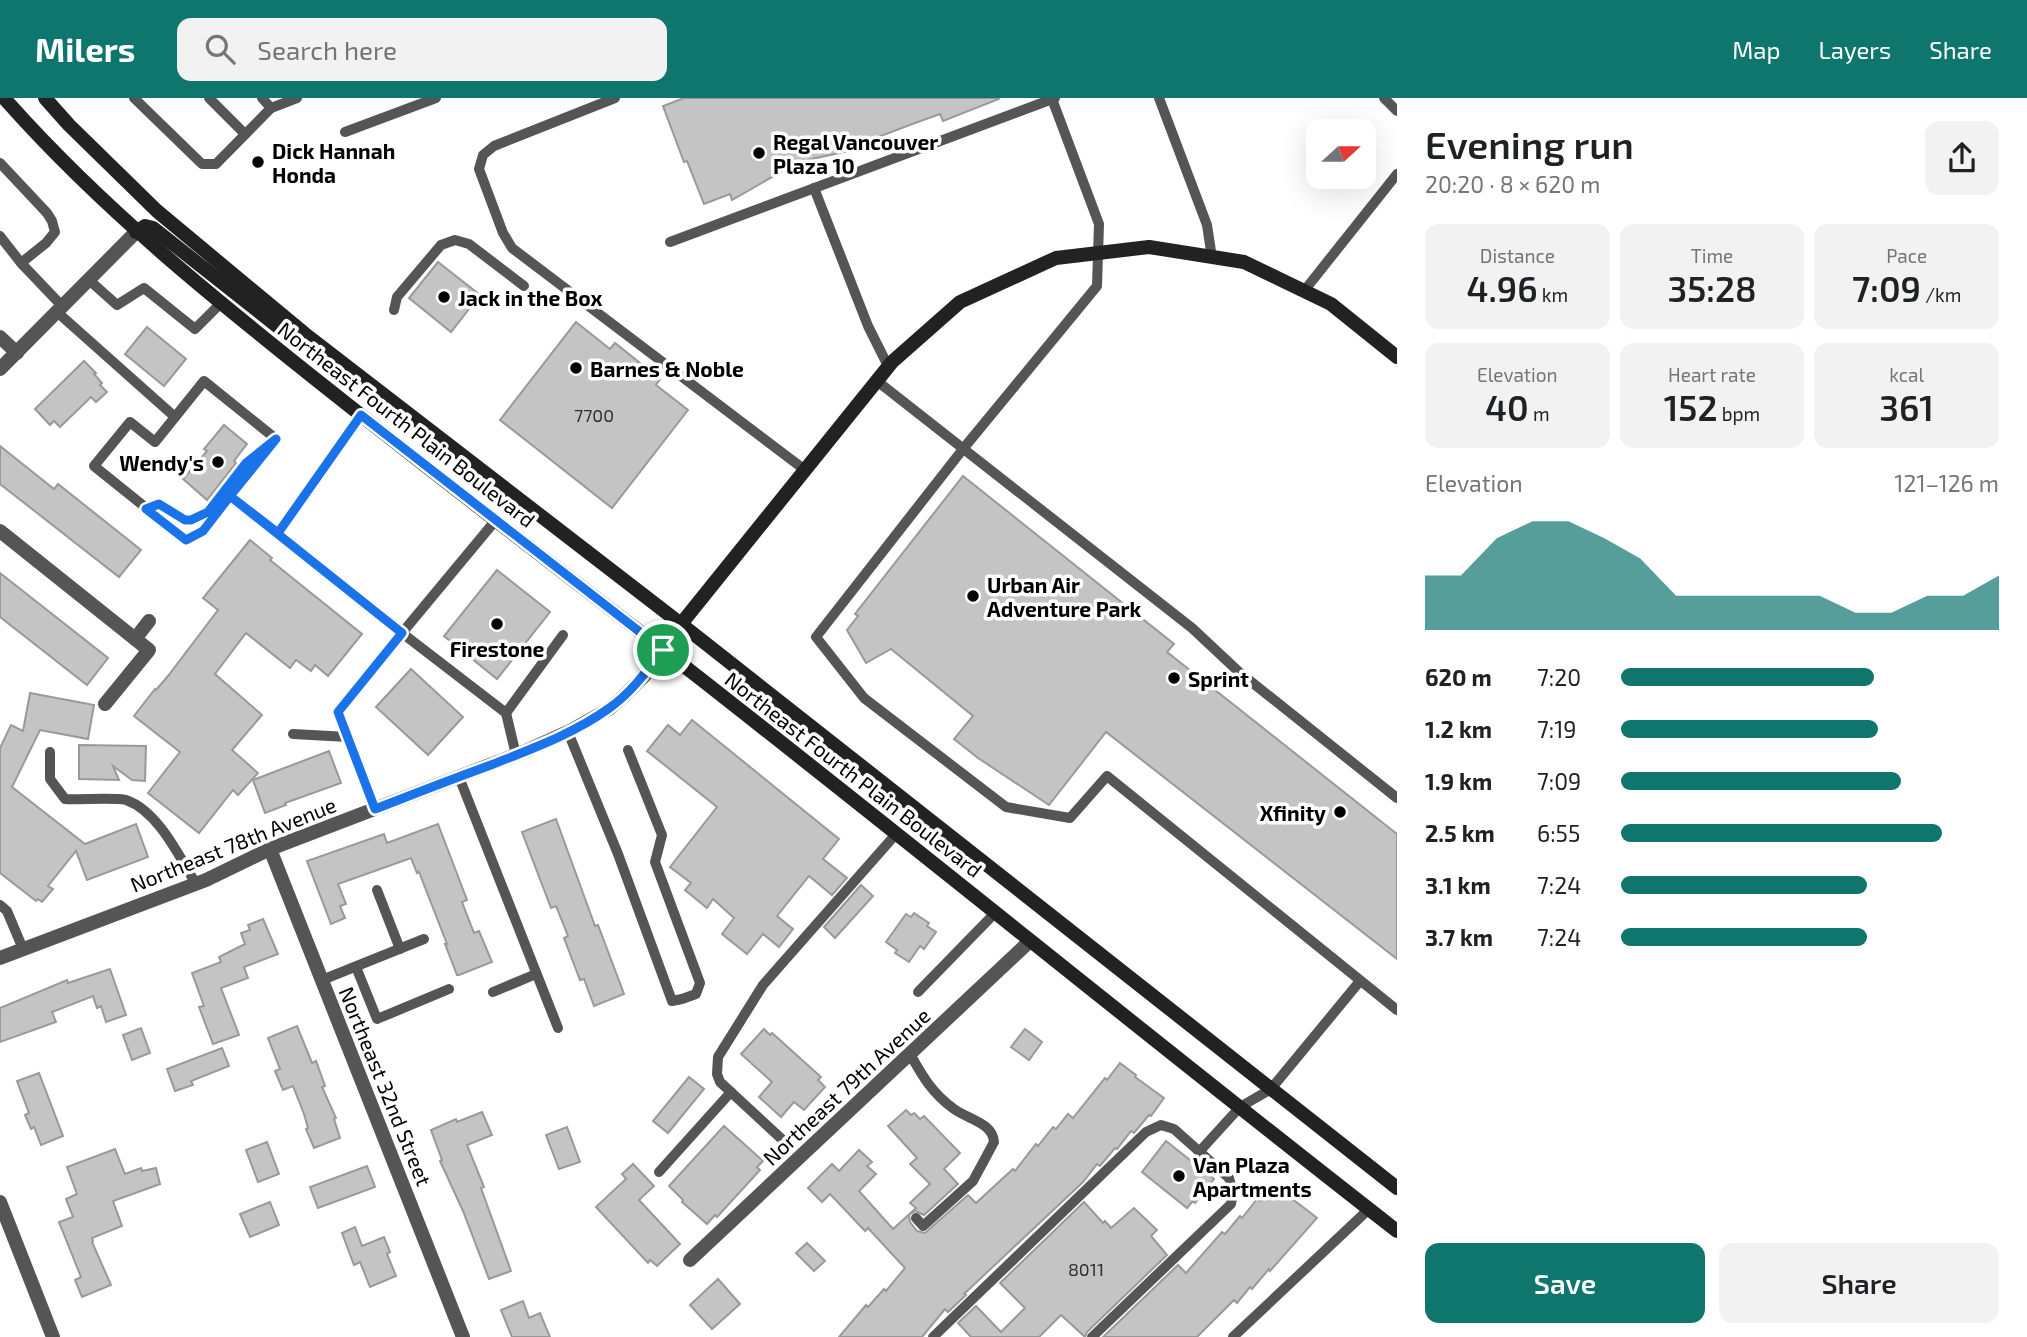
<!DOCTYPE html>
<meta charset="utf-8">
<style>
:root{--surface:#fff;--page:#f2f2f2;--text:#202124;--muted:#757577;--accent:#0f766e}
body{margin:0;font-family:"Exo 2",sans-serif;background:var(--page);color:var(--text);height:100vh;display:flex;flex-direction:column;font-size:26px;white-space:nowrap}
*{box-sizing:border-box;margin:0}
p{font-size:23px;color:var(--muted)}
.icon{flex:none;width:38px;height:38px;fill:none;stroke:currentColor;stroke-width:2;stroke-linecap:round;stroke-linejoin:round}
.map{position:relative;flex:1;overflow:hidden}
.drawer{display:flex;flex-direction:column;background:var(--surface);width:630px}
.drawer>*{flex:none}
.needle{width:46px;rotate:69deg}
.fabs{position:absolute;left:1306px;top:21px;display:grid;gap:14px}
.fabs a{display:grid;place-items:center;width:70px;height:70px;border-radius:14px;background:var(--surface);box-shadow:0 7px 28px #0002;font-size:35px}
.pin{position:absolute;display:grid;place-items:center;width:60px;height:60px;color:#fff;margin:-30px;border:4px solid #fff;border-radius:50%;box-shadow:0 2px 7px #0007}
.round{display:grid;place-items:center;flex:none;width:74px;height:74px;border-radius:14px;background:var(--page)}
.summary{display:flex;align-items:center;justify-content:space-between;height:119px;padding:0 28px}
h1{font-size:38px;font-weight:600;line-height:52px}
.metrics{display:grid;grid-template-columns:repeat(3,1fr);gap:10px;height:119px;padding:7px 28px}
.metrics div{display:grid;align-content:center;border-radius:14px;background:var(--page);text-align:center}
.metrics b{font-size:35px;font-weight:600}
.metrics small{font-size:19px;font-weight:400}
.metrics p{font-size:19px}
.chart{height:196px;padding:14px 28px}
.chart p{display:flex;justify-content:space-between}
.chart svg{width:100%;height:126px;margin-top:7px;fill:var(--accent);opacity:.7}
.action{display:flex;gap:14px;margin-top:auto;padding:14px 28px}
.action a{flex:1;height:80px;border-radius:14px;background:var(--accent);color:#fff;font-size:28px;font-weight:600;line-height:80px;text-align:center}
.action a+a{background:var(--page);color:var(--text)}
ul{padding:0 28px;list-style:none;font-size:23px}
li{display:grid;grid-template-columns:112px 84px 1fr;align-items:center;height:52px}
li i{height:18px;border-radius:9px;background:var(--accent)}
header{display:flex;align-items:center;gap:42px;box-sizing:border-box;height:98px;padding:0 35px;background:var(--accent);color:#fff}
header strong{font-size:33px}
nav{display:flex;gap:38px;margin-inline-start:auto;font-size:24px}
.search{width:490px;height:63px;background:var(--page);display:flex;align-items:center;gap:18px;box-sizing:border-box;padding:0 24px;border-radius:14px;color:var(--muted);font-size:26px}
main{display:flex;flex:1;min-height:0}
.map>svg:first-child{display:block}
.building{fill:#c4c4c4;stroke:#999;stroke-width:2}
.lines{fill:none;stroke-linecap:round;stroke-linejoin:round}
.lane{stroke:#555;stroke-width:10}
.street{stroke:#555;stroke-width:14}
.secondary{stroke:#222;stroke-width:14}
.route-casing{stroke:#fff;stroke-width:14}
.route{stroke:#1a73e8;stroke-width:9}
.poi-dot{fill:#000;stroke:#fff;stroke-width:2.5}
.labels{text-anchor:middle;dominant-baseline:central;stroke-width:7;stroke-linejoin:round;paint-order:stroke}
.number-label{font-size:18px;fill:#313131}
.poi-label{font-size:21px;font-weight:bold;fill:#000;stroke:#fff;text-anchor:start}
.street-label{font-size:21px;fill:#000;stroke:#fff}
</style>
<header>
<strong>Milers</strong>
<div class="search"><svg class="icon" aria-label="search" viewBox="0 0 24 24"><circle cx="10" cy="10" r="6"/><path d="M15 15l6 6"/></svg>Search here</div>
<nav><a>Map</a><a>Layers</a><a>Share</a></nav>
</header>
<main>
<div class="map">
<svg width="1397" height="1239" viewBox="0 0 1397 1239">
<rect width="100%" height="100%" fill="#fff"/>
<g class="building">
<path d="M684 0H998L999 1 943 23 940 16 915 25 870 42 872 48 798 64 732 102 730 96 704 106 687 63 684 64 663 8Z"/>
<path d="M438 164 480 197 451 234 409 200Z"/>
<path d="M576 224 610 251 615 245 660 281 656 287 688 312 612 410 500 322Z"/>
<path d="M147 229 186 261 164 288 125 256Z"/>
<path d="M84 263 96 275 94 276 102 285 100 287 107 294 96 304 91 299 60 329 54 323 50 327 35 311Z"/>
<path d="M224 327 247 346 234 363 236 365 207 402 183 381 207 353 204 351Z"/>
<path d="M0 348 54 391 58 386 141 452 119 479 0 386Z"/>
<path d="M963 378 1174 546 1167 554 1397 736V861L1106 634 1049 707 978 660 954 641 973 618 891 551 866 565 847 532 858 518 855 516Z"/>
<path d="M250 442 272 460 270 462 362 536 328 578 315 567 311 573 296 562 290 570 246 535 215 576 262 617 232 652 258 675 238 697 233 692 199 735 148 695 180 654 134 618 155 591 156 592 168 578 218 512 203 500Z"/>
<path d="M497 472 550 514 497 581 444 538Z"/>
<path d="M0 475 108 560 87 587 0 519Z"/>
<path d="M411 571 463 619 428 657 376 609Z"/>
<path d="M30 595 94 607 88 641 40 632 12 689 85 746 136 726 148 759 87 782 76 753 48 788 53 791 42 804 38 801 36 803 0 775V650L11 627 23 633Z"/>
<path d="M692 622 839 741 823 761 847 780 832 797 809 778 777 818 793 831 779 849 763 836 747 856 722 836 734 820 713 801 707 810 685 792 691 785 670 769 717 709 647 653 668 627 680 637Z"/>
<path d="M79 647 146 648 145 683 132 682 113 668 119 682 79 681Z"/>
<path d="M329 653 341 685 285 705 286 707 265 715 253 682Z"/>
<path d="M556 721 595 828 598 827 624 896 594 908 584 881 580 882 564 840 568 838 556 808 551 810 522 734Z"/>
<path d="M438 726 467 802 462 804 474 835 479 833 492 864 459 877H457L445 846H447L419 774 417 775 411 760 338 786 346 806 340 808 345 820 331 826 307 763 384 736 387 745Z"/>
<path d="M861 787 873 798 835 840 824 829Z"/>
<path d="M914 815 929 825 927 828 936 834 924 851 920 848 909 864 895 855 897 852 886 844 906 816 911 819Z"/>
<path d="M263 821 278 856 244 869 248 880 221 890 239 937 213 946 199 909 204 908 192 875 221 864 219 859 245 846 241 835 250 832 248 827Z"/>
<path d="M110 871 126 917 106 924 101 908 97 910 93 898 52 914 56 924 0 944V910L67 882 68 885Z"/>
<path d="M297 928 312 965 316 963 325 988 322 989 336 1020 334 1021 340 1040 314 1050 306 1031 308 1030 304 1016 293 988 283 992 275 973 280 971 268 940Z"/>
<path d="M141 930 150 955 132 962 123 937Z"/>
<path d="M764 931 770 937 772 935 821 979 818 982 825 989 804 1012 794 1004 781 1019 759 999 772 984 741 956Z"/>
<path d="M1025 931 1042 944 1029 962 1011 949Z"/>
<path d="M222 950 229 968 191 983 193 987 175 993 167 971Z"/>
<path d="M1120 965 1136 977 1135 979 1164 1000 1151 1018 1149 1017 1134 1035 1131 1033 1117 1051 1115 1050 1100 1068 1097 1066 1083 1084 964 1196 966 1197 948 1214 945 1211 922 1239H839L866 1207 868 1209 884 1191 886 1193 905 1170 868 1130 865 1133 830 1096 822 1104 808 1090 832 1066 839 1073 859 1052 872 1064 867 1068 876 1076 859 1093 893 1131 916 1110 910 1105 930 1086 910 1066 917 1060 888 1028 906 1012 911 1017 914 1015 920 1021 924 1018 960 1055 944 1071 958 1086 924 1117 915 1113 909 1117 910 1124 917 1133 925 1135 968 1097 976 1105 1013 1071 1015 1073 1036 1046 1038 1048 1053 1029 1056 1031 1068 1016 1073 1020 1105 980 1107 982Z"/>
<path d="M39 975 63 1038 41 1047 34 1029 31 1031 25 1017 29 1015 17 983Z"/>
<path d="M689 979 704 991 668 1035 653 1023Z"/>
<path d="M482 1014 492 1037 467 1047 484 1089 481 1090 511 1173 489 1181 463 1113 440 1063 442 1062 431 1032 456 1021 457 1024Z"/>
<path d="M724 1028 763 1063 757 1069 760 1072 717 1119 715 1117 707 1126 682 1104 683 1102 669 1088Z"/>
<path d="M567 1029 580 1064 559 1071 546 1037Z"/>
<path d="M1166 1043 1214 1081 1195 1105 1193 1103 1187 1110 1142 1074Z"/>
<path d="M267 1044 279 1076 258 1084 246 1052Z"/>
<path d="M115 1051 125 1076 141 1070 142 1073 156 1070 160 1086 113 1103 122 1128 92 1140 93 1143 92 1144 111 1187 82 1199 75 1182 81 1179 59 1124 73 1119 66 1101 77 1096 67 1069Z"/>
<path d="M633 1066 654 1088 639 1102 680 1146 657 1168 650 1162 648 1165 596 1109 626 1081 622 1076Z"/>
<path d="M367 1068 375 1089 318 1110 310 1089Z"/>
<path d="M1273 1086 1317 1120 1270 1173 1269 1171 1252 1191 1250 1189 1237 1205 1234 1202 1197 1239H1103L1178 1167 1186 1175 1222 1134 1225 1136 1240 1118 1242 1120 1257 1101 1260 1103Z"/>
<path d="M270 1104 279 1127 250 1139 240 1116Z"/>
<path d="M1084 1104 1103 1125 1105 1123 1111 1130 1134 1110 1157 1132 1151 1138 1167 1157 1087 1234 1085 1239 1061 1217 1039 1239H971L958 1225 976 1208 1001 1234 1025 1210 1000 1185Z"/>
<path d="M355 1129 362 1148 384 1139 390 1154 387 1156 396 1178 370 1189 360 1164 354 1167 342 1135Z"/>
<path d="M807 1145 825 1163 814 1173 796 1155Z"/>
<path d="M718 1181 740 1206 712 1231 690 1207Z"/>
<path d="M523 1203 529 1220 540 1215 550 1239H512L501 1212Z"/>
</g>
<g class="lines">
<g class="lane">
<path d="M134 0 202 66H216L271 10"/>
<path d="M209 0 245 36"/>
<path d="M262 0 271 10 297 0"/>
<path d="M615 0 494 48 483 57 479 71 503 135 512 150 805 372"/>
<path d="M1159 0 1207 127 1212 160"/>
<path d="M1384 0 1397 13"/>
<path d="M1052 1 1099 126 1097 188 963 351 816 539 864 600 1006 709 1070 720 1107 678 1397 912"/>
<path d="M345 34 436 0"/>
<path d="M0 65 47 115 52 123 55 134 46 145 21 165"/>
<path d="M814 90 868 228 888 268"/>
<path d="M0 138 21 165 62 208"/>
<path d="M670 144 1055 0"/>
<path d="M89 182 117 207 144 190 195 231 220 206"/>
<path d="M1304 193 1397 76"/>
<path d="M394 212 397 199 441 147 455 142 469 146 524 188"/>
<path d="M57 214 175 319"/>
<path d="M204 283 276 341 203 433 186 442 94 368 130 324 155 344Z"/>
<path d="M877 283 1192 530 1239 574 1397 700"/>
<path d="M361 317 278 435 402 535 495 423"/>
<path d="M230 398 278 435"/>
<path d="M146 410 159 406 185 422H191L208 414 246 365 262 352"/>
<path d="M506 615 563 537"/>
<path d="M568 634 618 756 672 903 682 901 696 896 700 885 655 764 662 737 628 652"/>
<path d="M293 636 348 639"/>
<path d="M50 654V681L65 701C78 702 116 699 126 702 158 713 179 758 196 786"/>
<path d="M459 679 558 930"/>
<path d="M375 711 338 614 402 535 506 615 516 657"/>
<path d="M377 792 400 851"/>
<path d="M0 807 7 813 23 851"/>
<path d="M356 869 377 921 449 891"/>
<path d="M322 882 424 841"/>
<path d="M493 894 536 876"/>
<path d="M918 894 995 815"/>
<path d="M910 956C923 979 932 995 954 1011 968 1021 993 1025 994 1044L973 1083 923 1128 916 1120"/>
<path d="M786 1045 720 984 717 976 718 959 763 887 896 736"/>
<path d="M1199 1054 1240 1009 1271 991 1360 883"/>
<path d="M659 1074 731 994"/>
<path d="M933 1239 1146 1034 1161 1027 1174 1031 1229 1080 1233 1094 1231 1106 1092 1239"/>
<path d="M1233 1239 1369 1111"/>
</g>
<g class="street">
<path d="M0 239 17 255"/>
<path d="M0 271 136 134"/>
<path d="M0 433 149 552 105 606"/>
<path d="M135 541 149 523"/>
<path d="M270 751 463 1239"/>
<path d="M0 860 206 782 270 751 526 653 568 634 609 611 623 599 644 578 663 552"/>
<path d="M0 1104 53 1239"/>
<path d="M690 1162 1030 843"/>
</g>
<g class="secondary">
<path d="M4 0C102 111 217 203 333 295 441 381 551 465 661 550 908 742 1150 941 1397 1133"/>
<path d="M45 0 69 27 157 113 305 236 681 526 1397 1090"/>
<path d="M136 134 145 128 153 130 282 232 304 236"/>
<path d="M663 552 681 526 892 264 960 204 1056 160 1149 149 1244 164 1331 206 1397 259"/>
</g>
</g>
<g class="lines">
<g class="route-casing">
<path id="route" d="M663 552 361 317 278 435 230 398 203 433 186 442 146 411 159 406 185 422H191L208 414 246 365 276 341 230 398 402 535 338 614 375 711C414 696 452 681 491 667 531 651 573 636 608 611 630 596 647 573 663 552"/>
</g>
<use href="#route" class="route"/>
</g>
<g class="poi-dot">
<circle cx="759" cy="55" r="7"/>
<circle cx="258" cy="64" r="7"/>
<circle cx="444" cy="199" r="7"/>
<circle cx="576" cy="270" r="7"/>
<circle cx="218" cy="364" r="7"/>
<circle cx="973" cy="498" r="7"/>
<circle cx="497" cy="526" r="7"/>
<circle cx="1174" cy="580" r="7"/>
<circle cx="1340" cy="714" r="7"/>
<circle cx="1179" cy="1078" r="7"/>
</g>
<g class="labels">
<g class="number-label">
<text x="594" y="317">7700</text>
<text x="1086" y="1171">8011</text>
</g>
<g class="poi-label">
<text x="773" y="43">Regal Vancouver<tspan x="773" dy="24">Plaza 10</tspan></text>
<text x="272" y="52">Dick Hannah<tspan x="272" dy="24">Honda</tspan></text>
<text x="458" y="199">Jack in the Box</text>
<text x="590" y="270">Barnes &amp; Noble</text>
<text x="204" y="364" text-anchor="end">Wendy's</text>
<text x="987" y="486">Urban Air<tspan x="987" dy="24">Adventure Park</tspan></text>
<text x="497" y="550" text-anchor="middle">Firestone</text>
<text x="1188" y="580">Sprint</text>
<text x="1326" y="714" text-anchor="end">Xfinity</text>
<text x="1193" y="1066">Van Plaza<tspan x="1193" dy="24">Apartments</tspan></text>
</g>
<g class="street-label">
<text transform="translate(407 326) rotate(38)">Northeast Fourth Plain Boulevard</text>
<text transform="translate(854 676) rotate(38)">Northeast Fourth Plain Boulevard</text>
<text transform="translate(233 746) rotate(-22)">Northeast 78th Avenue</text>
<text transform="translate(386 988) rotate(68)">Northeast 32nd Street</text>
<text transform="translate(846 988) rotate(-43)">Northeast 79th Avenue</text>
</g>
</g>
</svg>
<div class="fabs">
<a><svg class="needle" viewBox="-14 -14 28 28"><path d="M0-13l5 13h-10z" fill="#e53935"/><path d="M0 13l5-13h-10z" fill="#757577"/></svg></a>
</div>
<div class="pin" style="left:663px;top:552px;background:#1e9e55"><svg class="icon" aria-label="arrive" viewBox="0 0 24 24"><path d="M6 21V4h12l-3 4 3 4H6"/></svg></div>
</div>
<section class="drawer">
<div class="summary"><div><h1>Evening run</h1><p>20:20 · 8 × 620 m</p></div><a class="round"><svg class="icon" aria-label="share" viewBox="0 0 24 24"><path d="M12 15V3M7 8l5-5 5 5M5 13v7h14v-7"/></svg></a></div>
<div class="metrics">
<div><p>Distance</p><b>4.96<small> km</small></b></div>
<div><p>Time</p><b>35:28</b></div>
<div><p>Pace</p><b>7:09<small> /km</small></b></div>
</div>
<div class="metrics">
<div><p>Elevation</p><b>40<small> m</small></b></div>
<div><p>Heart rate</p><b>152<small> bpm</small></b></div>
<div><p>kcal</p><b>361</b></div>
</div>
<div class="chart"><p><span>Elevation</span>121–126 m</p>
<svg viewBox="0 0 160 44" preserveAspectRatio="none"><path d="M0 44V25L10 25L20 12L30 6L40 6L50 12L60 19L70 32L80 32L90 32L100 32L110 32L120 38L130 38L140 32L150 32L160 25V44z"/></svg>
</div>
<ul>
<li><b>620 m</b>7:20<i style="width:67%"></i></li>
<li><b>1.2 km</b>7:19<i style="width:68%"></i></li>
<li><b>1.9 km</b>7:09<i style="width:74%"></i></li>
<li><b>2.5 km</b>6:55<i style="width:85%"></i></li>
<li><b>3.1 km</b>7:24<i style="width:65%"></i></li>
<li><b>3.7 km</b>7:24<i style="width:65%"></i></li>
</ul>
<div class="action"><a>Save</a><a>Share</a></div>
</section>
</main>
